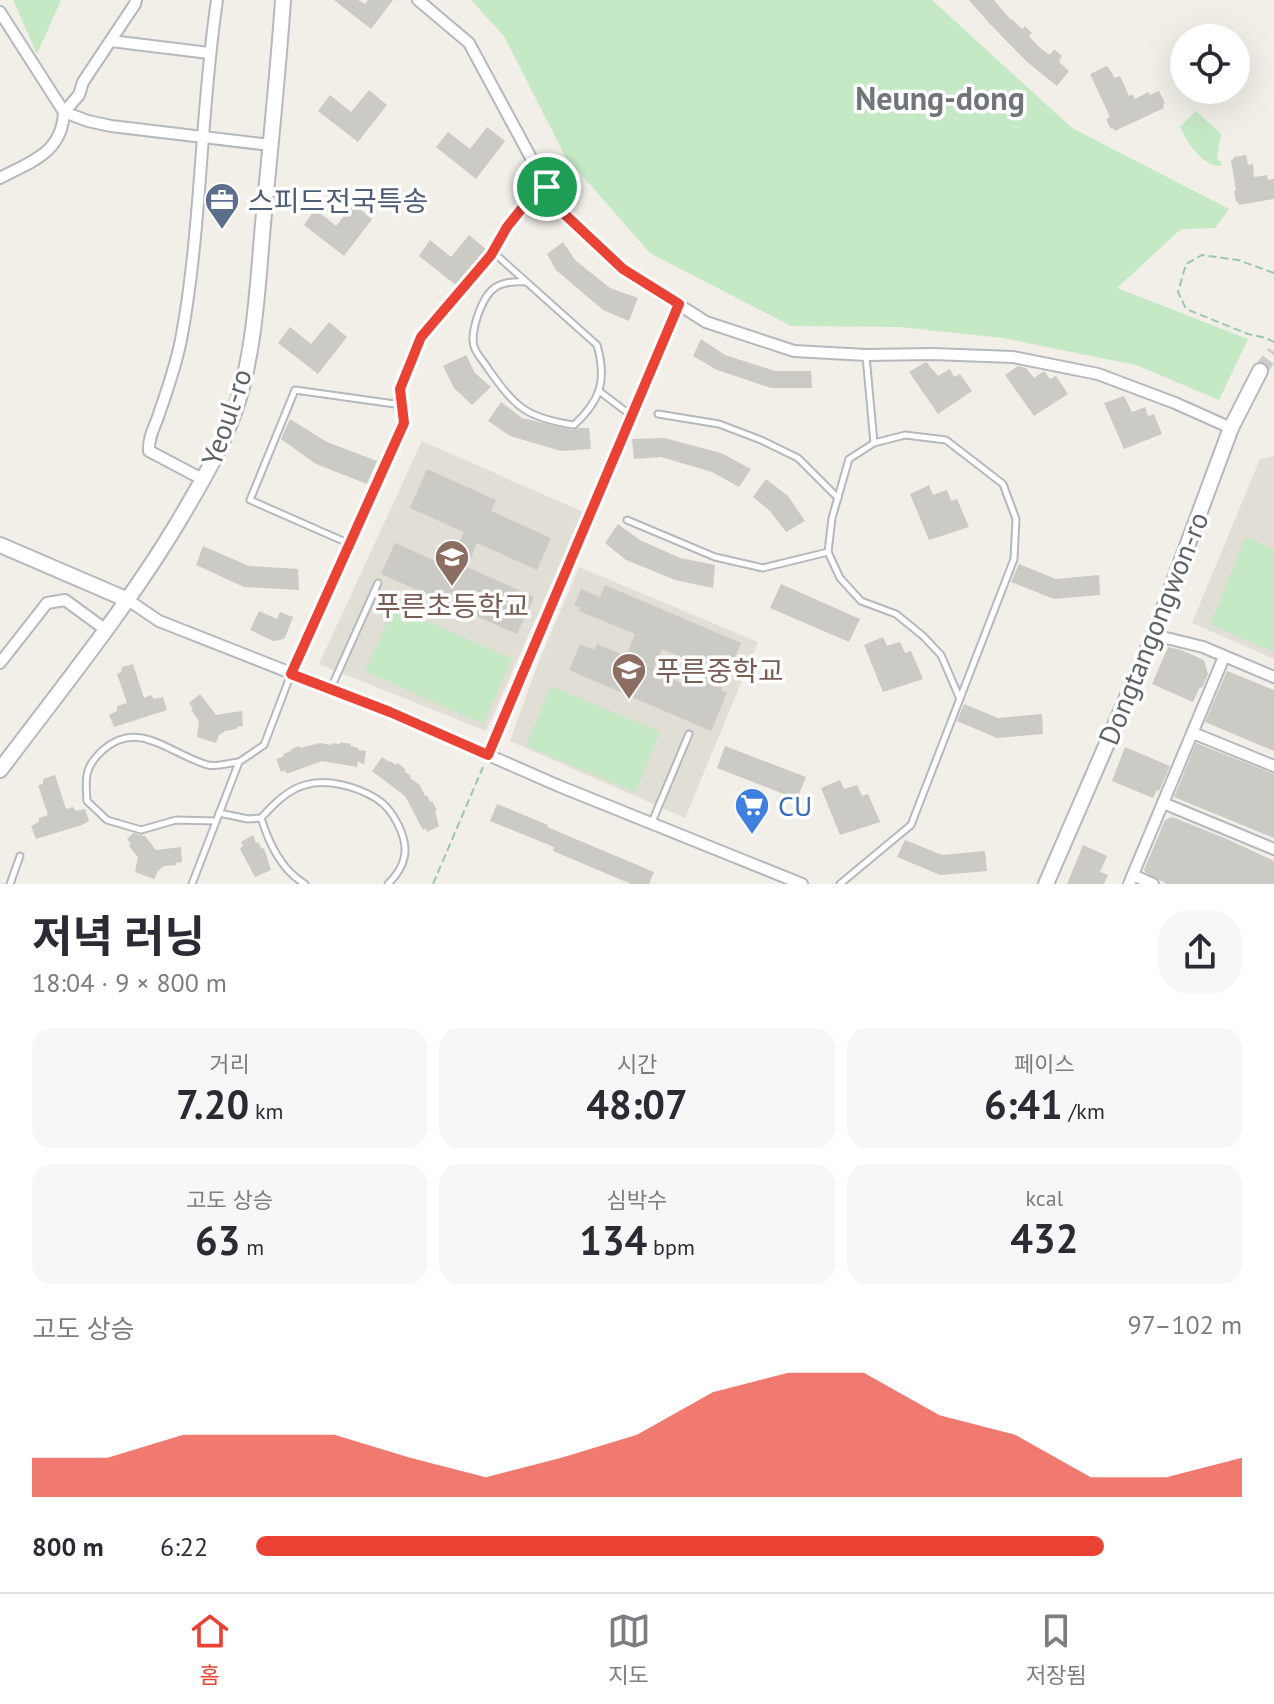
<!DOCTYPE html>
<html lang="ko">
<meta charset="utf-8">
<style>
:root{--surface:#fff;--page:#f7f7f7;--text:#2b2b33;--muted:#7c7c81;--line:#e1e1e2;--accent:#ea4335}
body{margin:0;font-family:"PT Sans","Noto Sans KR",sans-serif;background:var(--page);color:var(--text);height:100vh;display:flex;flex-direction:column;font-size:30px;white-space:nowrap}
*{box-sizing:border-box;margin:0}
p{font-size:26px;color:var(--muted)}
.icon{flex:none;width:44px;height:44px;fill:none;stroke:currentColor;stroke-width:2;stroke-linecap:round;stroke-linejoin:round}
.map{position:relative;height:884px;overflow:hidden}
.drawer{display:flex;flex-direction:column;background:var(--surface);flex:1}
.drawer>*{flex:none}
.fabs{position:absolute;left:1170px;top:24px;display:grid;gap:16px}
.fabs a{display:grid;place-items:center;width:80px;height:80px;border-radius:50%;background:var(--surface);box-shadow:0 8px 32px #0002;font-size:40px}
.pin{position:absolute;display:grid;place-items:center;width:68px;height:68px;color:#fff;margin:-34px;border:4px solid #fff;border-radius:50%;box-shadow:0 2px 8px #0007}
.round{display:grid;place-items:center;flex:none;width:84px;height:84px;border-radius:32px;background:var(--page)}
.overview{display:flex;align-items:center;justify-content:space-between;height:136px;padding:0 32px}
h1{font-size:44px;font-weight:700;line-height:60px}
.metrics{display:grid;grid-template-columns:repeat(3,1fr);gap:12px;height:136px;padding:8px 32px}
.metrics div{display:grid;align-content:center;border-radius:20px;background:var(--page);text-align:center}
.metrics b{font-size:40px;font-weight:700}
.metrics small{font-size:22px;font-weight:400}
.metrics p{font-size:22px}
.chart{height:224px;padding:16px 32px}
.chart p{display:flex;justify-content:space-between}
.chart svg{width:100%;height:144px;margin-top:8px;fill:var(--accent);opacity:.7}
ul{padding:0 32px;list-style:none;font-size:26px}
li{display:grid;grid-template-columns:128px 96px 1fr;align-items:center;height:60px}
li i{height:20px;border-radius:10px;background:var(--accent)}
.tabs{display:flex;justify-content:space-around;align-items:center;height:112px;border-top:2px solid var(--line);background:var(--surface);font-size:22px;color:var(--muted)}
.tabs a{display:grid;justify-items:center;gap:4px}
.tabs .active{color:var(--accent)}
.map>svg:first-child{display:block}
.education{fill:#e1ded6}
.green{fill:#c5e8c5}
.building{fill:#cccac5;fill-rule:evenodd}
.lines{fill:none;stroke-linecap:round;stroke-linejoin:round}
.secondary-tunnel{stroke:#ccccc8;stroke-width:14;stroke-dasharray:14 7;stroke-linecap:butt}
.service-casing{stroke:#b5b8bc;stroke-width:9}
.minor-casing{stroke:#b5b8bc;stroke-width:14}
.tertiary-casing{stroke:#b5b8bc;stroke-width:18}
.path{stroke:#9cc7a9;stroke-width:2;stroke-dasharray:8 4;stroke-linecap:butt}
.service{stroke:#fff;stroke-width:5}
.minor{stroke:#fff;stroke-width:10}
.tertiary{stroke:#fff;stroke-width:14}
.route-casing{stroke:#fff;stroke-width:16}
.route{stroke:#ea4335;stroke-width:10}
.labels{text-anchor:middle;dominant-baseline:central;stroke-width:7;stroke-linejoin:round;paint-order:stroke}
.service-label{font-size:28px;fill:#4e5e75;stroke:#fff;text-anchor:start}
.street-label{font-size:28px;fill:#5f6368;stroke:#fff}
.education-label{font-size:28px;fill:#785e54;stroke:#fff}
.shop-label{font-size:28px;fill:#366cbe;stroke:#fff;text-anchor:start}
.quarter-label{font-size:32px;font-weight:bold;fill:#70757a;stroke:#fff}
</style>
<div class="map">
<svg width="1274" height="884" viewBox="0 0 1274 884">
<rect width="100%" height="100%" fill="#f1efe8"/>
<g class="education">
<path d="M422 441 583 512 486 731 319 664Z"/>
<path d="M1274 456V659L1192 623 1260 459Z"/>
<path d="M579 567 758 642 685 818 510 741 539 661Z"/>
</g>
<g class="green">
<path d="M13 0H61L37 54Z"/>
<path d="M471 0H932L1072 128 1229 209 1215 228 1181 229 1117 288 1248 339 1219 400 1136 365 1003 338 900 327 791 326 650 253 565 156 504 36Z"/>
<path d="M1196 111 1221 134 1217 158 1219 161H1221L1222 166C1203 168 1187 142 1180 127Z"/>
<path d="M1246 537 1274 549V652L1210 624Z"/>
<path d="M394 607 512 659 483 724 365 671Z"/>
<path d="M551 686 660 732 635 792 526 746Z"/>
</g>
<g class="building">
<path d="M334 0H358L365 4 368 0H393L371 29Z"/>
<path d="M969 0H994L1011 20 1012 19 1022 29 1025 26 1032 33 1029 36 1039 47 1048 54H1051L1054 49 1062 56 1059 61 1060 63 1069 71 1057 86 1027 62 989 23Z"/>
<path d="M1107 66 1115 78 1120 76 1129 96 1132 94 1135 99 1148 92 1150 95 1159 91 1165 103 1163 105 1164 108 1115 131 1113 128 1111 129 1106 119 1110 117 1090 74Z"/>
<path d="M369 90 387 105 358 142 318 111 330 95 351 112Z"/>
<path d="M487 127 505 141 476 179 436 147 448 132 470 149Z"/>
<path d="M1246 155 1248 165 1253 164 1254 177 1267 175 1268 180 1274 179V199L1239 205 1238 202H1236L1234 191 1236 190 1231 160 1234 159V157Z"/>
<path d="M354 204 372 219 344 256 304 225 315 209 336 226Z"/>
<path d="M469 235 487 250 457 286 419 256 430 240 451 257Z"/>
<path d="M563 242 575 260 610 288 638 298 629 321 603 310 556 270 547 254Z"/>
<path d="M329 322 347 337 318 374 278 343 290 327 311 344Z"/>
<path d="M701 339 725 355 775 371H811L812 388H771L717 370 693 356Z"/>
<path d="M466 355 475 373 491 387 472 405 454 388 443 366Z"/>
<path d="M926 362 938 376 950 369 954 377 960 374 972 391 938 414 909 372Z"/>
<path d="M1018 366 1026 368 1034 378 1044 371 1050 379 1056 376 1068 394 1034 416 1005 375Z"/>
<path d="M1124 396 1132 412 1145 407 1148 416 1154 414 1162 434 1124 449 1104 403Z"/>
<path d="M501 402 522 418 573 430 579 428H589L591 449 561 451 510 436 488 421Z"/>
<path d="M290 419 327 442 377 461 367 484 316 464 281 439Z"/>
<path d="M664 438 721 453 751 469 739 487 712 472 661 457 634 459 632 439Z"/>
<path d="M427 469 496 500 491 511 551 538 537 570 477 543 467 567 534 597 517 634 381 574 395 543 449 567 464 532 410 508Z"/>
<path d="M766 479 788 496 805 521 786 532 770 511 753 497Z"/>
<path d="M929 485 933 495 947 490 951 501 957 499 969 527 929 540 910 494Z"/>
<path d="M618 524 640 540 680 558 715 565 713 588 675 580 626 560 605 543Z"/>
<path d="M203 546 249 566 298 569 299 590 244 587 196 565Z"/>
<path d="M1019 564 1056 579 1099 575 1100 595 1054 599 1011 582Z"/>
<path d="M781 584 860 619 849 642 770 608Z"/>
<path d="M605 585 741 643 721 690 727 693 711 731 569 670 580 644 594 650 597 644 626 656 635 634 579 611 580 607 574 605 581 589 600 597ZM662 649 692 662 682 683 653 671Z"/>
<path d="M259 611 277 619 280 612 293 617 285 638 280 640 273 641 250 630Z"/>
<path d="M883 637 887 646 900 642 905 653 911 651 923 679 883 692 864 645Z"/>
<path d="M1168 647 1181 650 1204 660 1208 674 1202 688 1200 687 1193 702 1152 684Z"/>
<path d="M133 664 144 698 151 695 154 699 163 697 167 710 114 727 109 715 117 711V706L127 703 117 674 121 672 122 667Z"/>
<path d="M1227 671 1274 690V751L1205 722Z"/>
<path d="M200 694 216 715 242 711 243 726 237 727V729L225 731 219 735 216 743 197 737 199 721 191 710 193 709 189 703Z"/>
<path d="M964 704 998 718 1042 714 1043 734 997 738 957 721Z"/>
<path d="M341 742 351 744 350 746 358 748V750L366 751 364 765 358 761 357 767 322 761 289 773H286L285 770 281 772 276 759 284 756 283 754 291 751 290 750 299 746 300 748 320 743 332 745V743L340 744Z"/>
<path d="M1196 743 1274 774V838L1174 797Z"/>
<path d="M725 746 806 777 797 799 717 768Z"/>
<path d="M1125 747 1170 766 1159 791 1157 790 1153 798 1112 781Z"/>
<path d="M382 757 389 762 390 761 396 765 398 763 406 770 404 771 411 776 410 778 420 785 425 796 427 795 430 802 432 801 437 810 435 811 439 826 427 832 426 828 423 830 405 796 372 771Z"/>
<path d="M55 775 66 809 73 807 76 811 85 809 89 821 82 825 36 839 31 826 39 822V818L48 815 38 785 43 784V779Z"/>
<path d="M840 780 844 789 857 785 862 796 868 794 880 822 840 835 821 788Z"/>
<path d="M497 804 548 825 547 827 654 872 649 884H631L553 851 554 847 490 821Z"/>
<path d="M1172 817 1227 839 1274 861V884H1167L1145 872 1144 870 1165 820Z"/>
<path d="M133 833 145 836 156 850 181 847 182 862 176 863V865L164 866 158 871 154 879 135 872 138 857 129 846 131 844 127 839Z"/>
<path d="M253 835 256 843 258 842 262 849 264 848 271 870 255 877 240 849 243 845 241 842Z"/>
<path d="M905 840 942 855 985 851 987 871 940 875 897 857Z"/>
<path d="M1083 845 1107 856 1100 872 1108 875 1104 884H1067Z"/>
</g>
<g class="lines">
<path class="secondary-tunnel" d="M1260 371 1274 352"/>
<g class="service-casing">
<g id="service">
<path d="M493 252 597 345C607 380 601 400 574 425 527 418 516 408 489 370 485 363 478 356 475 349 468 335 482 295 496 287 504 282 517 281 526 282"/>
<path d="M866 356 874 443"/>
<path d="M599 391 632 416"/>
<path d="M658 414 719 424 761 440 798 458 838 498"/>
<path d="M627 520 715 557 763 568 828 552"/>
<path d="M350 544 250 500 295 390 402 405"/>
<path d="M331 688 378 583"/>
<path d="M219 813 248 819 261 818C273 805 287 790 305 785 327 778 358 787 377 799 393 809 409 839 404 858 402 868 395 877 388 884"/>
<path d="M261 818C269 843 281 870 305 884"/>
<path d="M216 821 176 820 141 830 107 820 87 801C85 777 85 766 103 750 139 718 171 755 208 765 217 767 229 763 239 762"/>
<path d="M652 822 689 734"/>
<path d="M10 884 20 856"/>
<path d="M192 884 239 762 264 745 291 674 404 423 400 389 421 337 491 255 507 227 523 207 547 187"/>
<path d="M840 884 911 825 1014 559 1016 519 1003 484 946 440 905 435 874 443 849 459 832 518 828 552 840 578 861 601 896 614 923 636 941 655 960 699"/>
</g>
</g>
<g class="minor-casing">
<g id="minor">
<path d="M136 0 135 4 83 82 79 95 64 112 88 121 111 126 270 145"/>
<path d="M418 0 469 43 558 208 623 269 706 322 794 351 866 355 932 354 1013 357 1098 374 1175 403 1231 428"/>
<path d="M0 12 64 112C62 153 32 161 0 178"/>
<path d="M111 41 209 53"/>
<path d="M204 480 149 451C148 436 156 425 160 411 168 388 176 364 181 340 202 228 200 113 217 0"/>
<path d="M128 600 159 621 390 712 559 786 802 884"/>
<path d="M1154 635 1203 647 1274 677"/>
<path d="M0 663 47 603 65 600 106 630"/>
<path d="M1193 733 1274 766"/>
<path d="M1163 803 1274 849"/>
<path d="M1133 875 1153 884"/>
<path d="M1129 884 1224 657"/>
</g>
</g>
<g class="tertiary-casing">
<g id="tertiary">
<path d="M0 545 128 600"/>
<path d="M0 770C61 689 125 610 177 524 200 485 223 447 237 404 255 350 258 281 263 224 270 149 278 75 283 0"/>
<path d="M1046 884 1154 635 1231 428 1260 371"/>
</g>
</g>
<g class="path">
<path d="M1274 273 1238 260 1202 255 1186 264 1178 292 1186 309 1248 334 1266 338 1274 342"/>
<path d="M635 408 674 314"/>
<path d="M494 743 628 425"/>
<path d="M433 884 483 767"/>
</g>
<use href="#service" class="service"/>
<use href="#minor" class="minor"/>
<use href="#tertiary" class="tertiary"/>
</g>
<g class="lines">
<g class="route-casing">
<path id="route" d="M547 187 558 208 623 269 679 304 488 755 390 712 291 674 404 423 400 389 421 337 491 255 507 227 523 207Z"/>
</g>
<use href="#route" class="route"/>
</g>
<defs>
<g id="office-pin" transform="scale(1.8)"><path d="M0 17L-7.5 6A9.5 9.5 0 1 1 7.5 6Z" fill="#5c6f8a" stroke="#fff"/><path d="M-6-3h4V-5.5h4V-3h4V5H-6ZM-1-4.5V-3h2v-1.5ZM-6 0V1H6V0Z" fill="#fff"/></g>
<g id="school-pin" transform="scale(1.8)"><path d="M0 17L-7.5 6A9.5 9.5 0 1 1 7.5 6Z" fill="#8d6e63" stroke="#fff"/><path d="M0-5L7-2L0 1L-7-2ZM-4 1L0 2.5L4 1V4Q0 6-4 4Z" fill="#fff"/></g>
<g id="supermarket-pin" transform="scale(1.8)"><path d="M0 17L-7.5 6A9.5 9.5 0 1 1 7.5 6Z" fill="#3f7fe0" stroke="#fff"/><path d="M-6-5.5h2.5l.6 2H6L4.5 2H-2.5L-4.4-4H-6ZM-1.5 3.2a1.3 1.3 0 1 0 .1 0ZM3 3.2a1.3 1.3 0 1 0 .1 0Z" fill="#fff"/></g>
</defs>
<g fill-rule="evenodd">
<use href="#office-pin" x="222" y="200"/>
<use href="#school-pin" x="452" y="557"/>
<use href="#school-pin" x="629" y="670"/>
<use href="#supermarket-pin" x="752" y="805"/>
</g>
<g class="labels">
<g class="service-label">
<text x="248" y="200">스피드전국특송</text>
</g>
<g class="street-label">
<text transform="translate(226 417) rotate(-71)">Yeoul-ro</text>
<text transform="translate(1153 628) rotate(-68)">Dongtangongwon-ro</text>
</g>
<g class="education-label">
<text x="452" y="605">푸른초등학교</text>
<text x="655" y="670" text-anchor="start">푸른중학교</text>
</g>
<g class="shop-label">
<text x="778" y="805">CU</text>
</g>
<g class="quarter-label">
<text x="940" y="98">Neung-dong</text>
</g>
</g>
</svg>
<div class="fabs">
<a><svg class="icon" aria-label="locate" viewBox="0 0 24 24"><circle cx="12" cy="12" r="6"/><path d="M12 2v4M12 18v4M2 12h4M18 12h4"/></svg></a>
</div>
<div class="pin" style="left:547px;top:187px;background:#1e9e55"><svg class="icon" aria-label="arrive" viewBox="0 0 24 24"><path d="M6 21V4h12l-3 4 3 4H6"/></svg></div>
</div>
<section class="drawer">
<div class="overview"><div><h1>저녁 러닝</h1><p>18:04 · 9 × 800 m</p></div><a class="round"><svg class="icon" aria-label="share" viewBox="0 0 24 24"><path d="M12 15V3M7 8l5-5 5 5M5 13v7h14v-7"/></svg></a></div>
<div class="metrics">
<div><p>거리</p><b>7.20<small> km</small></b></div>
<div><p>시간</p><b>48:07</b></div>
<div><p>페이스</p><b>6:41<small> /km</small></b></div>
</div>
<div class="metrics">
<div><p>고도 상승</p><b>63<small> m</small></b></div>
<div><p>심박수</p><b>134<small> bpm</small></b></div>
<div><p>kcal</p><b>432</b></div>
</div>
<div class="chart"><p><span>고도 상승</span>97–102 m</p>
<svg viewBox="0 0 160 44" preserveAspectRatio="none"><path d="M0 44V32L10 32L20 25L30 25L40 25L50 32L60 38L70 32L80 25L90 12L100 6L110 6L120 19L130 25L140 38L150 38L160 32V44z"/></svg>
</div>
<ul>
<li><b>800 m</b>6:22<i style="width:86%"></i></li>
</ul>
</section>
<nav class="tabs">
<a class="active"><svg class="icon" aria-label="home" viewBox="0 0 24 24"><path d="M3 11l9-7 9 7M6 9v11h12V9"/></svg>홈</a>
<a><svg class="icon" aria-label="map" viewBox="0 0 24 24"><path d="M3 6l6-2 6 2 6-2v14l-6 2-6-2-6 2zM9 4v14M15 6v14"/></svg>지도</a>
<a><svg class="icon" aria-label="saved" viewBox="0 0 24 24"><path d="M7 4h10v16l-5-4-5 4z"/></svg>저장됨</a>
</nav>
